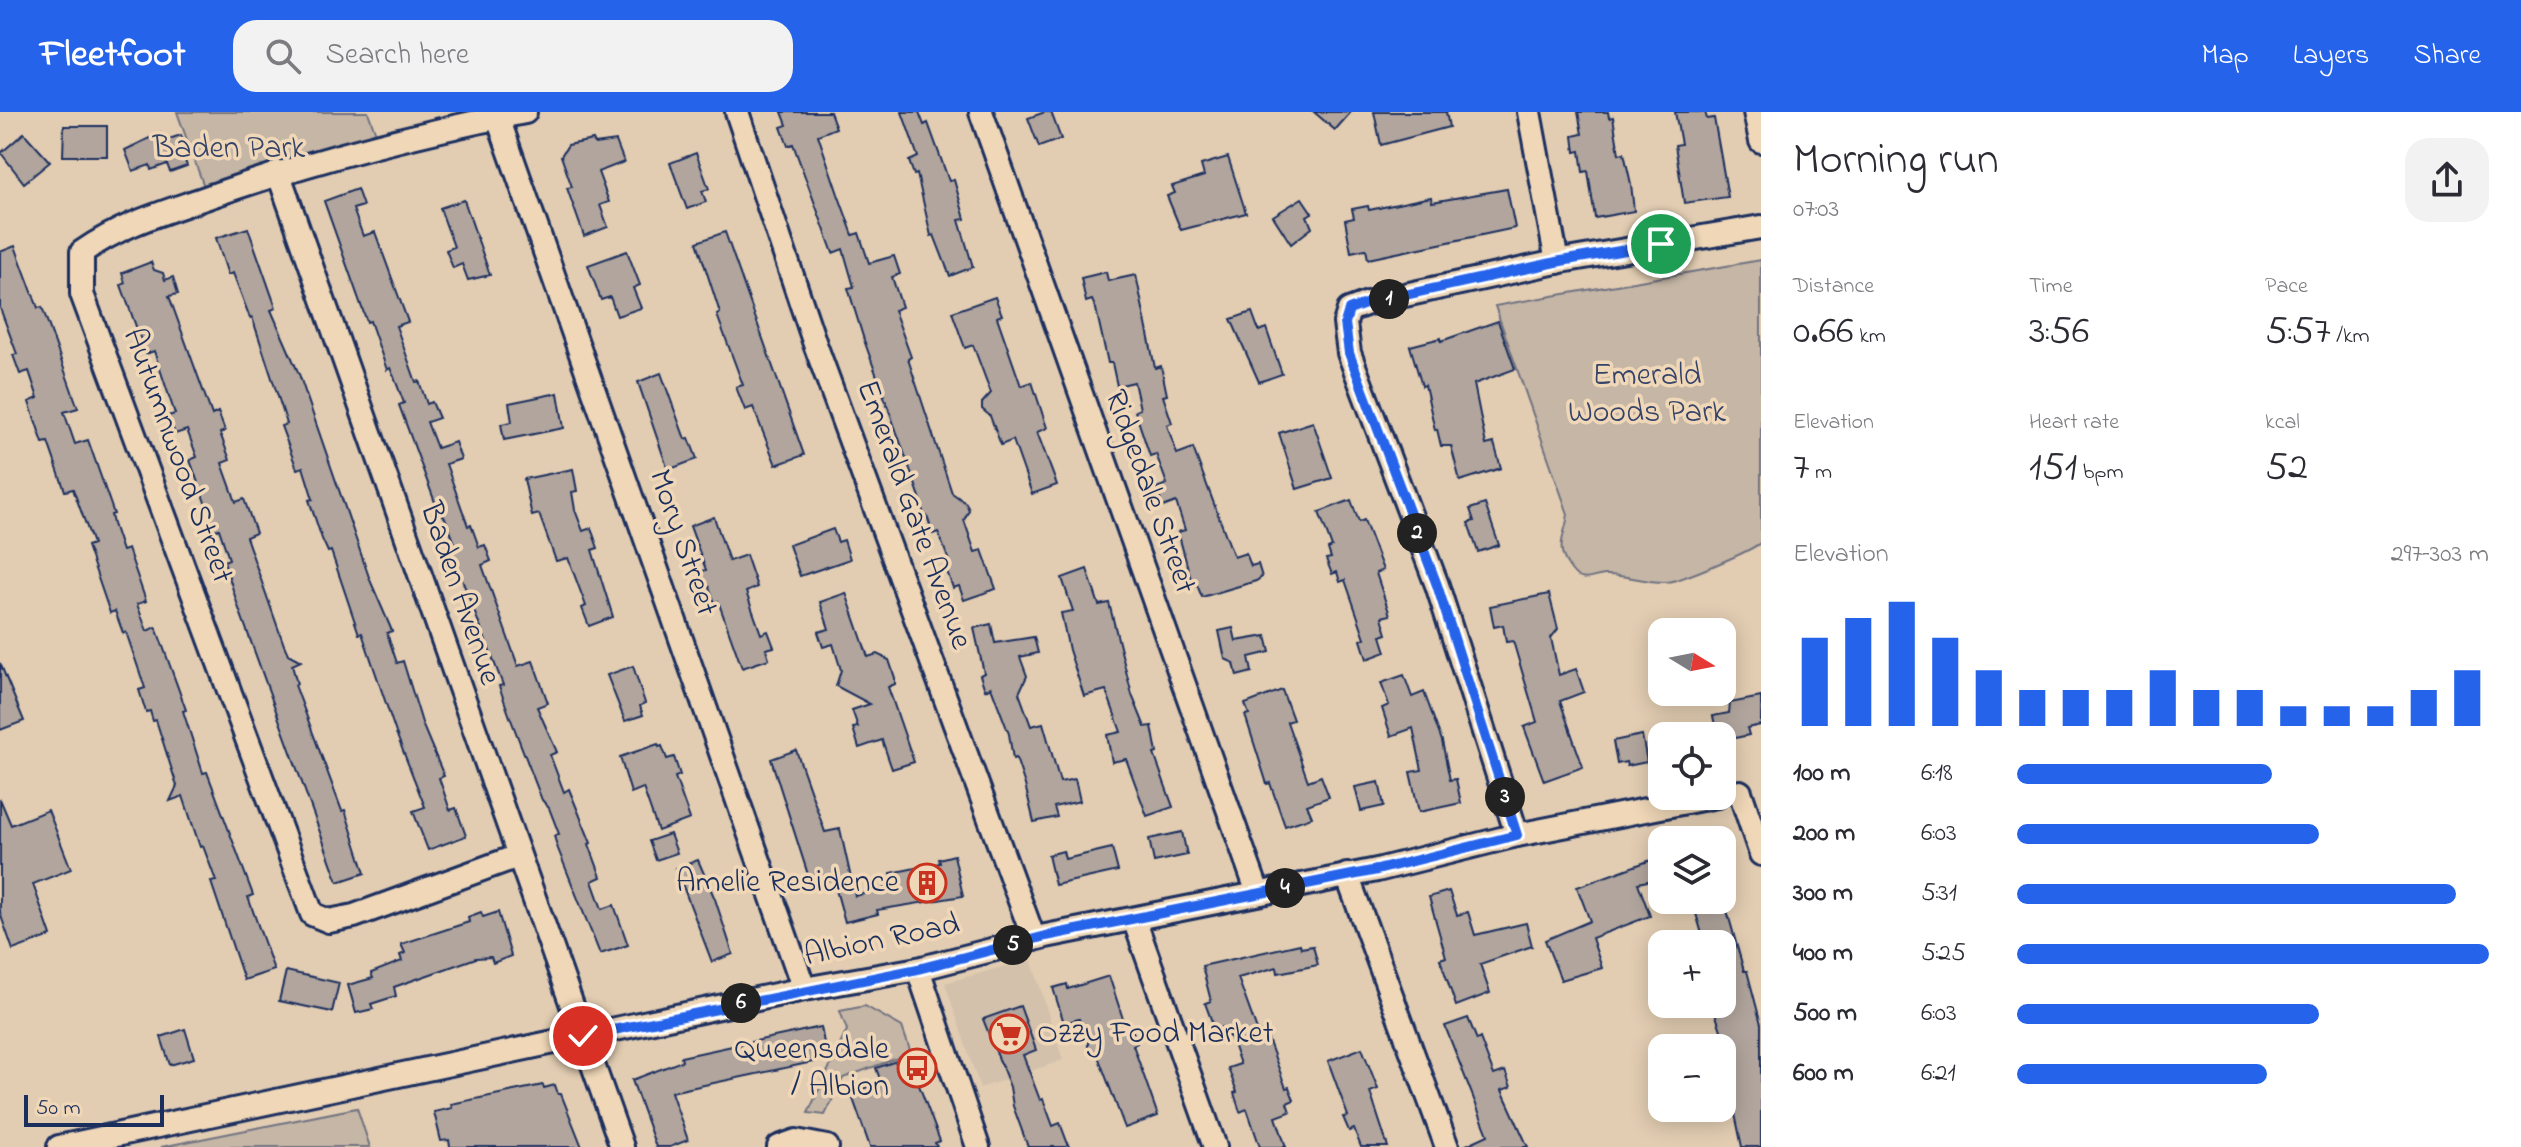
<!DOCTYPE html>
<meta charset="utf-8">
<style>
:root{--surface:#fff;--page:#f2f2f3;--text:#2b2b33;--muted:#7c7c81;--accent:#2563eb}
body{margin:0;font-family:"Indie Flower",sans-serif;background:var(--page);color:var(--text);height:100vh;display:flex;flex-direction:column;font-size:30px;white-space:nowrap}
*{box-sizing:border-box;margin:0}
p{font-size:26px;color:var(--muted)}
.icon{flex:none;width:44px;height:44px;fill:none;stroke:currentColor;stroke-width:2;stroke-linecap:round;stroke-linejoin:round}
.map{position:relative;flex:1;overflow:hidden}
.panel{display:flex;flex-direction:column;background:var(--surface);width:760px}
.panel>*{flex:none}
.needle{width:52px;rotate:100deg}
.fabs{position:absolute;left:1648px;top:506px;display:grid;gap:16px}
.fabs a{display:grid;place-items:center;width:88px;height:88px;border-radius:16px;background:var(--surface);box-shadow:0 4px 20px #0003;font-size:40px}
.scale{position:absolute;left:24px;bottom:20px;width:140px;box-sizing:border-box;padding-left:8px;border:4px solid #1b2f5e;border-top:0;font-size:22px;line-height:28px;white-space:nowrap;color:#1b2f5e;-webkit-text-stroke:6px #efd7b7;paint-order:stroke}
.pin{position:absolute;display:grid;place-items:center;width:68px;height:68px;color:#fff;margin:-34px;border:4px solid #fff;border-radius:50%;box-shadow:0 2px 8px #0007}
.km{position:absolute;width:40px;height:40px;margin:-20px;border-radius:50%;background:#222;color:#fff;font-size:22px;line-height:40px;text-align:center}
.round{display:grid;place-items:center;flex:none;width:84px;height:84px;border-radius:24px;background:var(--page)}
.overview{display:flex;align-items:center;justify-content:space-between;height:136px;padding:0 32px}
h1{font-size:44px;font-weight:600;line-height:60px}
.metrics{display:grid;grid-template-columns:repeat(3,1fr);gap:12px;height:136px;padding:8px 32px}
.metrics div{display:grid;align-content:center}
.metrics b{font-size:40px;font-weight:600}
.metrics small{font-size:22px;font-weight:400}
.metrics p{font-size:22px}
.chart{height:224px;padding:16px 32px}
.chart p{display:flex;justify-content:space-between}
.chart svg{width:100%;height:144px;margin-top:8px;stroke:var(--accent);stroke-width:6}
ul{padding:0 32px;list-style:none;font-size:26px}
li{display:grid;grid-template-columns:128px 96px 1fr;align-items:center;height:60px}
li i{height:20px;border-radius:10px;background:var(--accent)}
header{display:flex;align-items:center;gap:48px;box-sizing:border-box;height:112px;padding:0 40px;background:var(--accent);color:#fff}
header strong{font-size:38px}
nav{display:flex;gap:44px;margin-inline-start:auto;font-size:28px}
.search{width:560px;height:72px;background:var(--page);display:flex;align-items:center;gap:20px;box-sizing:border-box;padding:0 28px;border-radius:24px;color:var(--muted);font-size:30px}
main{display:flex;flex:1;min-height:0}
.map>svg:first-child{display:block}
.built{fill:#d3c1ac}
.green{fill:#c5b6a5;stroke:#707282;stroke-width:2}
.building{fill:#b1a59d;stroke:#1b2f5e;stroke-width:2}
.lines{fill:none;stroke-linecap:round;stroke-linejoin:round}
.minor-casing{stroke:#1b2f5e;stroke-width:28}
.minor{stroke:#efd7b7;stroke-width:22}
.route-casing{stroke:#fff;stroke-width:16}
.route{stroke:#2563eb;stroke-width:10}
.labels{text-anchor:middle;dominant-baseline:central;stroke-width:7;stroke-linejoin:round;paint-order:stroke}
.park-label{font-size:32px;fill:#344369;stroke:#efd7b7}
.street-label{font-size:32px;fill:#1b2f5e;stroke:#efd7b7}
.poi-label{font-size:32px;fill:#1b2f5e;stroke:#efd7b7;text-anchor:end}
</style>
<header>
<strong>Fleetfoot</strong>
<div class="search"><svg class="icon" aria-label="search" viewBox="0 0 24 24"><circle cx="10" cy="10" r="6"/><path d="M15 15l6 6"/></svg>Search here</div>
<nav><a>Map</a><a>Layers</a><a>Share</a></nav>
</header>
<main>
<div class="map">
<svg width="1761" height="1035" viewBox="0 0 1761 1035">
<rect width="100%" height="100%" fill="#e2cdb2"/>
<filter id="ink" filterUnits="userSpaceOnUse"><feTurbulence type="fractalNoise" baseFrequency=".0125" numOctaves="2"/><feDisplacementMap in="SourceGraphic" scale="16" xChannelSelector="R" yChannelSelector="G"/><feConvolveMatrix kernelMatrix="1 2 1 2 8 2 1 2 1" color-interpolation-filters="sRGB"/></filter>
<g filter="url(#ink)">
<path class="built" d="M1031 847 1063 948 980 976 945 871Z"/>
<g class="green">
<path d="M177 0H368L379 30 207 83Z"/>
<path d="M1761 148V430C1754 438 1678 470 1666 470 1646 471 1625 462 1605 463 1591 464 1583 473 1572 459 1553 435 1565 426 1568 402L1495 194Z"/>
<path d="M865 894 902 915 911 941 843 966 825 1003 808 1001 847 918 840 899Z"/>
<path d="M357 996 370 1035H161Z"/>
</g>
<g class="building">
<path d="M782 0H830L836 16 818 23 838 82 853 123 859 121 869 151 894 144 900 162 892 165 902 195 894 198 911 245 908 247 952 381 966 391 969 398 964 408 975 440 982 438 996 477 964 488 959 474 953 476 944 451 949 449 938 420 933 422 927 404 923 403 922 391 864 228 848 176 854 175 843 137 833 141 793 32 788 34 781 15 787 13Z"/>
<path d="M902 0H919L924 13 928 11 949 69 954 68 965 107 959 108 973 155 950 164 934 123 931 124 917 62 914 63 909 49 918 45Z"/>
<path d="M1045 0H1051L1061 27 1039 35 1028 6Z"/>
<path d="M1314 0H1351L1335 18Z"/>
<path d="M1374 0H1446L1449 15 1381 33Z"/>
<path d="M1578 0H1608L1609 6 1613 5 1619 42 1624 41 1631 72 1634 99 1595 106 1588 59 1583 60 1580 39 1575 40 1573 24 1582 22Z"/>
<path d="M1675 0H1705L1707 7 1714 6 1728 85 1684 91 1675 33 1681 32Z"/>
<path d="M64 14H107V44H63Z"/>
<path d="M24 21 50 50 24 71 1 41Z"/>
<path d="M160 21 163 29 181 23 189 44 184 46 187 54 170 60 167 52 151 58 150 53 133 59 125 38Z"/>
<path d="M593 28 595 32 616 29 624 50 598 60 609 90 600 93 608 115 584 124 567 76 572 75 561 44 568 33Z"/>
<path d="M696 41 709 77 702 79 706 90 687 97 670 51Z"/>
<path d="M1228 45 1246 101 1181 118 1167 84 1175 81 1172 74 1204 64 1201 53Z"/>
<path d="M357 77 363 94 353 97 363 124 375 120 408 210 396 214 416 270 419 269 427 292 432 290 439 306 427 310 437 336 455 330 461 347 446 352 468 414 471 413 479 435 485 433 491 449 482 453 518 554 533 549 548 591 537 595 557 640 550 643 564 680 569 677 591 731 589 732 601 765 592 769 602 797 614 793 628 833 600 842 558 737 554 724 559 722 549 696 542 688 510 605 499 574 503 573 450 437 456 434 446 408 441 400 439 401 399 293 404 291 394 265 390 256 387 258 370 209 367 210 324 89Z"/>
<path d="M1507 77 1515 116 1368 147 1366 137 1351 140 1345 108 1354 106 1352 97 1368 94 1369 98 1431 85 1432 90Z"/>
<path d="M1302 86 1312 101 1307 104 1312 116 1291 132 1273 104Z"/>
<path d="M464 88 490 163 468 168 462 152 453 156 446 138 454 135 440 96Z"/>
<path d="M248 116 276 196 271 198 299 262 370 468 392 519 387 521 397 551 403 549 423 614 444 664 439 666 450 698 456 696 466 724 428 738 413 699 425 695 396 621 362 521 359 522 331 439 328 440 322 427 309 388 313 387 303 355 297 357 281 314 287 312 252 205 250 206 233 161 228 163 216 126Z"/>
<path d="M725 120 804 343 776 353 753 295 745 298 736 275 743 273 717 203 720 201 697 130Z"/>
<path d="M15 134 38 196 42 195 78 296 64 300 75 332 88 328 114 402 111 403 113 412 122 439 128 437 146 489 137 492 147 519 156 515 186 598 183 599 203 661 207 660 253 783 248 785 274 858 244 868 211 770 216 769 203 734 200 735 183 684 170 689 177 674 156 608 153 609 150 599 146 600 139 578 145 576 126 520 123 521 115 499 110 501 87 434 93 432 73 377 65 379 48 330 43 331 29 290 38 286 29 259 20 262 13 243 17 242 0 196V140Z"/>
<path d="M627 139 640 173 633 176 641 196 617 204 610 185 601 188 588 153Z"/>
<path d="M151 150 154 158 163 161 165 168 173 165 178 182 169 184 212 303 218 300 225 319 220 321 230 348 222 351 236 390 244 387 256 421 246 425 284 533 288 542 301 549 292 553 297 572 295 573 342 699 345 698 365 761 338 770 238 494 224 449 229 447 219 417 212 419 205 401 208 399 190 348 197 345 187 318 175 322 168 304 175 302 154 239 146 242 121 173 125 171 122 161Z"/>
<path d="M1106 160 1108 169 1136 163 1155 256 1161 254 1167 283 1163 284 1172 311 1167 313 1177 342 1193 336 1234 445 1246 441 1251 454 1258 452 1262 465 1256 469 1202 485 1197 473 1193 475 1178 420 1185 418 1176 390 1163 395 1156 376 1167 372 1156 342 1150 344 1135 299 1140 297 1134 270 1117 274 1112 251H1108L1096 197 1092 188 1086 190 1081 166Z"/>
<path d="M995 185 1002 203 997 205 1021 274 1032 270 1047 316 1037 320 1057 373 1032 382 1013 328 1001 333 990 304 982 297V291L991 281 973 233 965 236 952 200Z"/>
<path d="M1252 200 1259 219 1266 216 1282 262 1259 270 1231 207Z"/>
<path d="M1498 209 1515 257 1474 272 1486 333 1494 331 1501 356 1460 369 1451 334H1441L1437 317 1435 318 1425 273 1422 274 1410 234 1441 226V229Z"/>
<path d="M661 261 685 327 689 326 697 347 668 358 638 270Z"/>
<path d="M558 281 564 316 504 328 501 312 512 310 509 291Z"/>
<path d="M1313 310 1332 366 1297 377 1279 321Z"/>
<path d="M573 357 577 379 572 380 575 398 583 419 591 416 598 436 592 438 613 505 589 514 582 496 586 494 568 446 556 449 539 402 532 404 524 367Z"/>
<path d="M1351 388 1359 410 1364 408 1383 458 1376 461 1390 503 1382 505 1387 522 1381 524 1386 540 1367 547 1361 528 1365 526 1345 468 1340 470 1337 460 1332 462 1326 447 1331 446 1328 437 1332 435 1319 400Z"/>
<path d="M1485 392 1499 433 1478 440 1468 411 1474 409 1470 397Z"/>
<path d="M714 405 729 449 746 443 757 475 746 480 761 522 768 519 774 535 766 537 769 547 742 556 718 489 715 491 709 475 704 477 698 460 706 458 690 414Z"/>
<path d="M833 417 838 430 844 428 850 447 800 464 789 433Z"/>
<path d="M1087 457 1099 493 1109 491 1132 583 1145 615 1152 614 1157 641 1154 642 1173 695 1147 704 1126 647 1112 650 1107 623 1121 620 1106 578 1084 584 1069 538 1061 501 1073 499 1062 466Z"/>
<path d="M846 481 868 545 877 542 889 548 895 566V572L888 575 914 650 892 657 882 628 859 636 853 616 858 615 852 598 870 592 836 574 841 558 833 532 823 535 818 520 829 517 820 490Z"/>
<path d="M1549 482 1558 517 1551 526 1559 563 1576 557 1584 580 1560 589 1583 655 1544 669 1524 615 1537 610 1513 529 1506 530 1503 513 1494 515 1490 494Z"/>
<path d="M991 512 995 531 1034 525 1038 541 1020 545 1027 564 1019 581 1031 614 1043 611 1060 670 1075 667 1080 689 1054 695 1057 705 1034 710 1025 673 1016 646 1013 647 1009 622 991 575 985 578 980 563 984 561 974 516Z"/>
<path d="M1233 516 1236 529 1266 524 1270 540 1249 545 1252 560 1237 564 1234 551 1225 547 1219 519Z"/>
<path d="M0 551 24 609 0 618Z"/>
<path d="M633 554 645 591 640 594 643 603 625 609 607 563Z"/>
<path d="M1404 563 1412 585 1424 580 1442 629 1450 668 1456 667 1461 691 1419 700 1410 660 1422 658 1413 616 1391 624 1382 596 1389 593 1381 571Z"/>
<path d="M1282 578 1293 608 1287 610 1308 669 1321 664 1329 685 1307 693 1312 705 1285 714 1270 671 1267 672 1245 603 1249 602 1245 592Z"/>
<path d="M1761 585V613L1747 616 1749 623 1722 629V621L1717 622 1713 604 1729 601 1730 591Z"/>
<path d="M1642 623 1647 650 1627 654 1626 650 1617 652 1613 629Z"/>
<path d="M658 632 659 635 662 634 667 647 674 645 680 663 675 665 690 707 658 719 643 676 631 681 620 645Z"/>
<path d="M796 638 825 720 840 717 855 784 894 774 891 761 940 751 939 747 954 743 963 784 877 798 878 802 845 810 833 767 811 772 771 647Z"/>
<path d="M1379 670 1384 694 1361 699 1355 675Z"/>
<path d="M0 687 11 713 48 698 71 757 33 772 51 824 13 838 0 801Z"/>
<path d="M1182 720 1187 743 1154 750 1149 727Z"/>
<path d="M670 722 677 741 656 748 649 729Z"/>
<path d="M1112 736 1118 759 1055 773 1048 743 1063 739 1065 747Z"/>
<path d="M1662 744V766L1638 771 1650 804 1592 826 1602 856 1561 868 1545 828 1590 809 1577 775Z"/>
<path d="M698 748 715 787 733 842 712 850 676 756Z"/>
<path d="M1449 779 1457 803 1468 800 1475 823 1526 811 1532 834 1480 852 1490 881 1456 894 1440 847 1446 845 1429 785Z"/>
<path d="M1692 788H1724L1744 859H1747L1761 912V1035H1742L1728 969 1733 968 1724 927 1712 892H1722V832H1705Z"/>
<path d="M481 800 483 805 498 800 511 844 493 851 491 845 476 846 394 875 396 884 371 892 373 897 356 901 348 873 373 866 371 861 402 849 400 843 405 841 401 832 469 810 468 805Z"/>
<path d="M1300 832 1301 836 1313 834 1318 853 1278 861 1277 855 1238 866 1258 921 1265 919 1286 976 1289 975 1294 988 1287 991 1290 1000 1276 1005 1286 1035H1260L1247 997 1240 1000 1234 981 1237 980 1228 956 1240 952 1230 924 1226 925 1222 915 1215 918 1205 891 1211 889 1202 854Z"/>
<path d="M286 859 339 871 332 900 279 889Z"/>
<path d="M1109 864 1126 916 1131 914 1137 931 1133 933 1158 1004 1125 1016 1098 944 1088 940V929L1079 907 1064 911 1053 876 1067 872 1068 877Z"/>
<path d="M1020 894 1036 938 1023 943 1040 988 1043 987 1053 1014 1060 1011 1069 1035H1028L1013 994 1010 975 983 907Z"/>
<path d="M1468 906 1477 928 1480 926 1494 963 1505 959 1511 975 1502 978 1528 1035H1462L1488 1023 1445 914Z"/>
<path d="M821 915 827 947 671 980 688 1028 670 1035H656L632 968 682 949 681 945Z"/>
<path d="M185 917 194 946 170 953 161 925Z"/>
<path d="M1362 936 1378 977 1370 980 1388 1035H1361L1354 1017 1349 1019 1343 1005 1348 1004 1328 949Z"/>
<path d="M905 946 911 961 914 960 940 1029 935 1031 937 1035H870L851 981 881 970 876 956Z"/>
<path d="M543 973 544 976 555 973 558 982H561L582 1035H450L449 1028 441 1029 434 1000 452 996 451 992Z"/>
</g>
<g class="lines">
<g class="minor-casing">
<g id="minor">
<path d="M737 0 815 232 1034 827"/>
<path d="M981 0 1258 781"/>
<path d="M1529 0 1557 150"/>
<path d="M1755 0 1761 29"/>
<path d="M498 6 804 877"/>
<path d="M278 60 622 1035"/>
<path d="M1740 680 1761 742"/>
<path d="M1517 723 1437 473 1349 241 1345 211 1349 198 1368 191 1561 149 1761 115"/>
<path d="M518 744 354 804 329 809 312 802 82 182V140C124 111 163 101 211 84 314 48 418 21 525 0"/>
<path d="M1347 763 1447 1035"/>
<path d="M1134 807 1215 1035"/>
<path d="M918 857 978 1035"/>
<path d="M59 1035 804 877 918 857 1046 824 1377 758 1517 723 1717 684"/>
<path d="M779 1035 796 1029 827 1035"/>
</g>
</g>
<use href="#minor" class="minor"/>
</g>
</g>
<g class="lines" filter="url(#ink)">
<g class="route-casing">
<path id="route" d="M583 924 918 857 1046 824 1377 758 1517 723 1437 473 1349 241 1345 211 1349 198 1368 191 1561 149 1661 132"/>
</g>
<use href="#route" class="route"/>
</g>
<defs>
<g id="building-ring" transform="scale(2)"><circle r="9.5" fill="#efd7b7" stroke="#c8321e" stroke-width="1.5"/><path d="M-4-6H4V6H1V3H-1V6H-4ZM-2.5-4.3h1.7v1.8h-1.7ZM.8-4.3h1.7v1.8H.8ZM-2.5-1h1.7V.8h-1.7ZM.8-1h1.7V.8H.8Z" fill="#c8321e"/></g>
<g id="supermarket-ring" transform="scale(2)"><circle r="9.5" fill="#efd7b7" stroke="#c8321e" stroke-width="1.5"/><path d="M-6-5.5h2.5l.6 2H6L4.5 2H-2.5L-4.4-4H-6ZM-1.5 3.2a1.3 1.3 0 1 0 .1 0ZM3 3.2a1.3 1.3 0 1 0 .1 0Z" fill="#c8321e"/></g>
<g id="bus-ring" transform="scale(2)"><circle r="9.5" fill="#efd7b7" stroke="#c8321e" stroke-width="1.5"/><path d="M-5-6H5V4H4V6H2V4H-2V6H-4V4H-5ZM-3.5-4V0h7V-4ZM-3.5 1.2v1.5H-2V1.2ZM2 1.2v1.5H3.5V1.2Z" fill="#c8321e"/></g>
</defs>
<g fill-rule="evenodd">
<use href="#building-ring" x="927" y="771"/>
<use href="#supermarket-ring" x="1009" y="922"/>
<use href="#bus-ring" x="917" y="956"/>
</g>
<g class="labels">
<g class="park-label">
<text x="229" y="37">Baden Park</text>
<text x="1647" y="264">Emerald<tspan x="1647" dy="37">Woods Park</tspan></text>
</g>
<g class="street-label">
<text transform="translate(177 344) rotate(70)">Autumnwood Street</text>
<text transform="translate(1149 380) rotate(70)">Ridgedale Street</text>
<text transform="translate(913 403) rotate(70)">Emerald Gate Avenue</text>
<text transform="translate(682 431) rotate(71)">Mory Street</text>
<text transform="translate(459 482) rotate(71)">Baden Avenue</text>
<text transform="translate(882 829) rotate(-12)">Albion Road</text>
</g>
<g class="poi-label">
<text x="899" y="771">Amelie Residence</text>
<text x="1037" y="922" text-anchor="start">Ozzy Food Market</text>
<text x="889" y="938">Queensdale<tspan x="889" dy="37">/ Albion</tspan></text>
</g>
</g>
</svg>
<div class="fabs">
<a><svg class="needle" viewBox="-14 -14 28 28"><path d="M0-13l5 13h-10z" fill="#e53935"/><path d="M0 13l5-13h-10z" fill="#7c7c81"/></svg></a>
<a><svg class="icon" aria-label="locate" viewBox="0 0 24 24"><circle cx="12" cy="12" r="6"/><path d="M12 2v4M12 18v4M2 12h4M18 12h4"/></svg></a>
<a><svg class="icon" aria-label="layers" viewBox="0 0 24 24"><path d="M12 4l9 5-9 5-9-5zM3 14l9 5 9-5"/></svg></a>
<a>+</a>
<a>−</a>
</div>
<div class="scale">50 m</div>
<div class="pin" style="left:1661px;top:132px;background:#1e9e55"><svg class="icon" aria-label="arrive" viewBox="0 0 24 24"><path d="M6 21V4h12l-3 4 3 4H6"/></svg></div>
<div class="pin" style="left:583px;top:924px;background:#d93025"><svg class="icon" aria-label="check" viewBox="0 0 24 24"><path d="M5 12l5 5 9-10"/></svg></div>
<b class="km" style="left:1389px;top:187px">1</b>
<b class="km" style="left:1417px;top:421px">2</b>
<b class="km" style="left:1505px;top:685px">3</b>
<b class="km" style="left:1285px;top:776px">4</b>
<b class="km" style="left:1013px;top:833px">5</b>
<b class="km" style="left:741px;top:891px">6</b>
</div>
<section class="panel">
<div class="overview"><div><h1>Morning run</h1><p>07:03</p></div><a class="round"><svg class="icon" aria-label="share" viewBox="0 0 24 24"><path d="M12 15V3M7 8l5-5 5 5M5 13v7h14v-7"/></svg></a></div>
<div class="metrics">
<div><p>Distance</p><b>0.66<small> km</small></b></div>
<div><p>Time</p><b>3:56</b></div>
<div><p>Pace</p><b>5:57<small> /km</small></b></div>
</div>
<div class="metrics">
<div><p>Elevation</p><b>7<small> m</small></b></div>
<div><p>Heart rate</p><b>151<small> bpm</small></b></div>
<div><p>kcal</p><b>52</b></div>
</div>
<div class="chart"><p><span>Elevation</span>297–303 m</p>
<svg viewBox="0 0 160 44" preserveAspectRatio="none"><path d="M5 44V17M15 44V11M25 44V6M35 44V17M45 44V27M55 44V33M65 44V33M75 44V33M85 44V27M95 44V33M105 44V33M115 44V38M125 44V38M135 44V38M145 44V33M155 44V27"/></svg>
</div>
<ul>
<li><b>100 m</b>6:18<i style="width:54%"></i></li>
<li><b>200 m</b>6:03<i style="width:64%"></i></li>
<li><b>300 m</b>5:31<i style="width:93%"></i></li>
<li><b>400 m</b>5:25<i style="width:100%"></i></li>
<li><b>500 m</b>6:03<i style="width:64%"></i></li>
<li><b>600 m</b>6:21<i style="width:53%"></i></li>
</ul>
</section>
</main>
